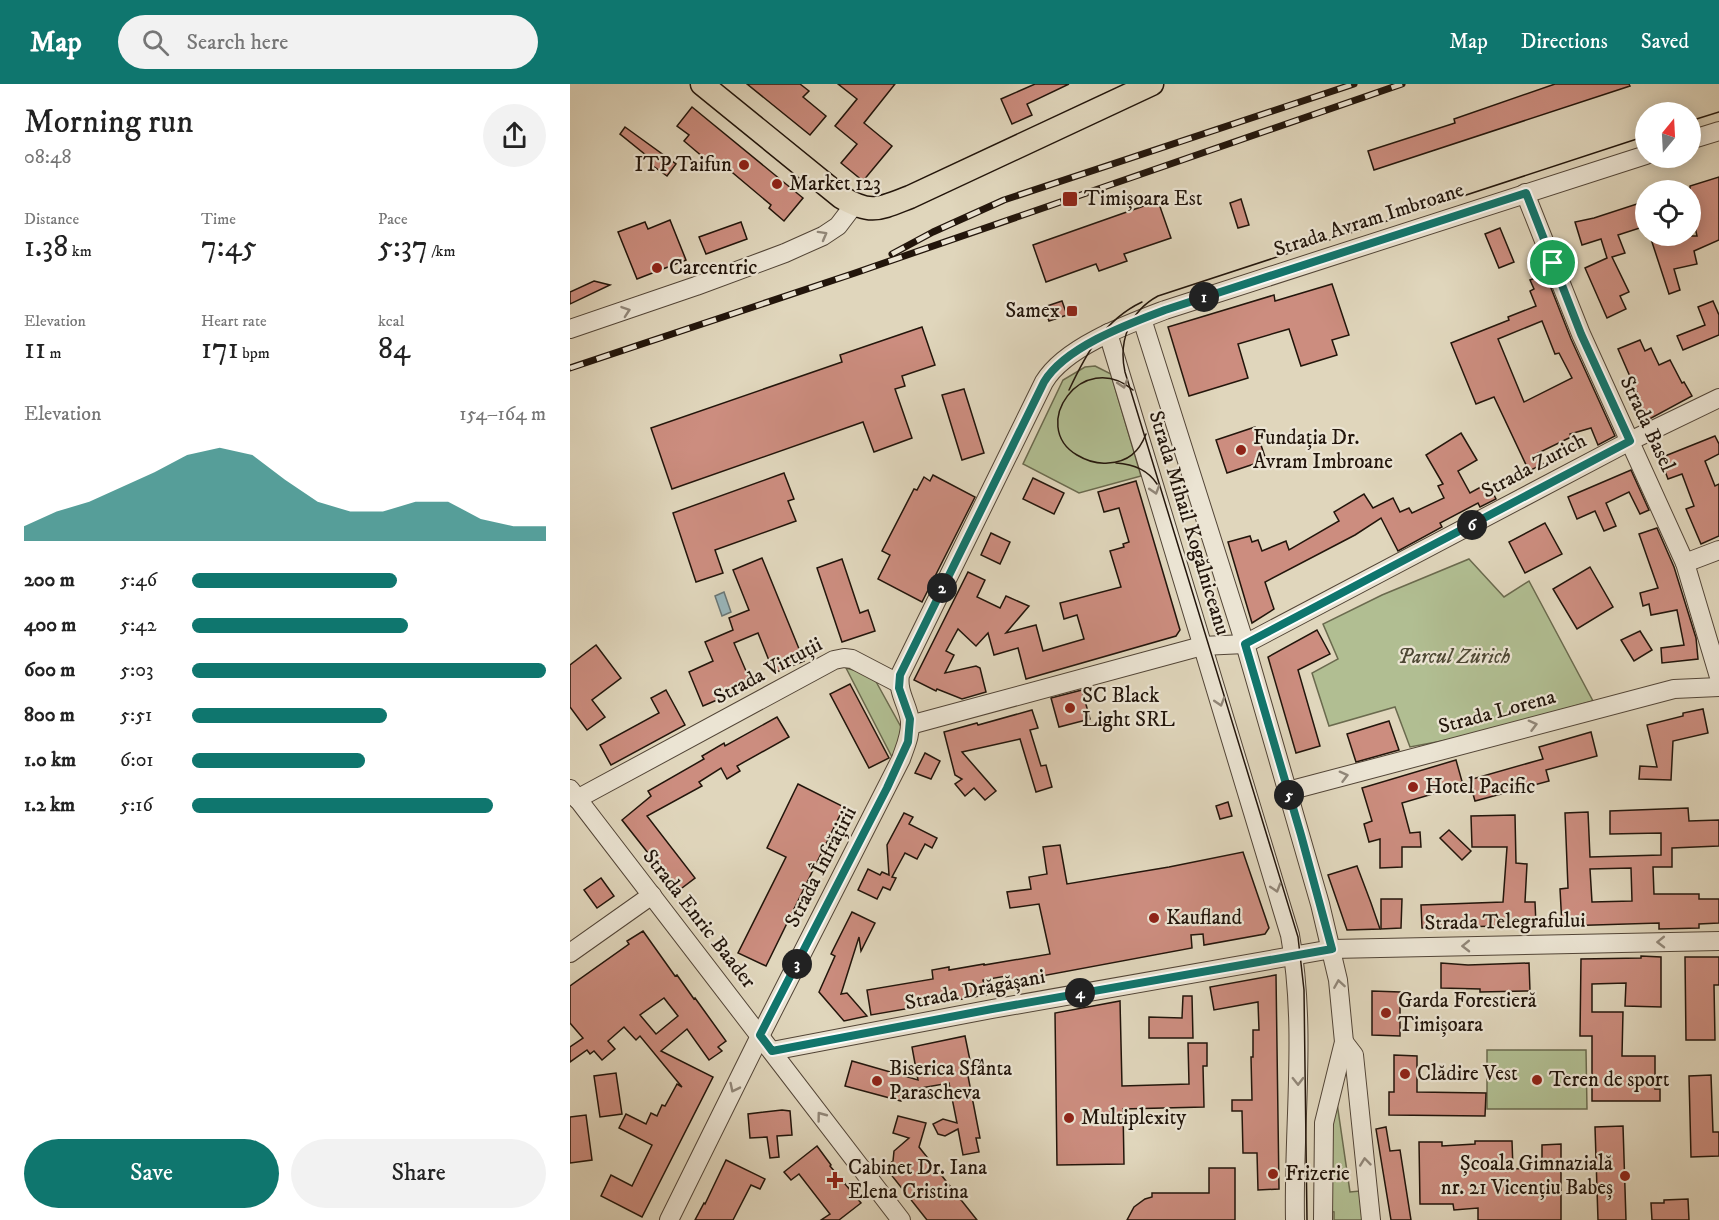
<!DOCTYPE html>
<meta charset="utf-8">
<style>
:root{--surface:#fff;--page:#f2f2f2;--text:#222;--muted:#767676;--accent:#0f766e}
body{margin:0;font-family:"IM FELL DW Pica",serif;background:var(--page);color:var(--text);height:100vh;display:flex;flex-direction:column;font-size:22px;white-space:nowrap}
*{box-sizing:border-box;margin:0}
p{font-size:20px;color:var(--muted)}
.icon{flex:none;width:33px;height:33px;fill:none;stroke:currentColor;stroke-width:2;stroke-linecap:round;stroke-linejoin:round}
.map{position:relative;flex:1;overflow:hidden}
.panel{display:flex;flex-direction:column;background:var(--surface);width:570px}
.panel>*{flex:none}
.needle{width:39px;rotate:18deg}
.buttons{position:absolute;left:1065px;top:18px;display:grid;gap:12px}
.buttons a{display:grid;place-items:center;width:66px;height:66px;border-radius:50%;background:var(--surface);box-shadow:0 3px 15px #0003;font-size:30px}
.pin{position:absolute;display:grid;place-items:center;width:51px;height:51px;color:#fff;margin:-26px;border:3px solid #fff;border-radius:50%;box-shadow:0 2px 6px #0007}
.km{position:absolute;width:30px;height:30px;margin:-15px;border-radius:50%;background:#222;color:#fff;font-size:16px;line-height:30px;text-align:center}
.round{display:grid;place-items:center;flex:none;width:63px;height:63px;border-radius:32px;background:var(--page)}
.head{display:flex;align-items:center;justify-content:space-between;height:102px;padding:0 24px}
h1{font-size:33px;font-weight:600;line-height:45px}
.stats{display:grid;grid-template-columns:repeat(3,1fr);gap:9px;height:102px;padding:6px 24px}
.stats div{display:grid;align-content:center}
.stats b{font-size:30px;font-weight:600}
.stats small{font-size:16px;font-weight:400}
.stats p{font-size:16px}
.chart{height:168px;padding:12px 24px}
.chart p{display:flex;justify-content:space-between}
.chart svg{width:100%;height:108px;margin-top:6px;fill:var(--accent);opacity:.7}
.button{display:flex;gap:12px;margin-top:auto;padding:12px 24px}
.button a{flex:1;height:69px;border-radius:36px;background:var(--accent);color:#fff;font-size:24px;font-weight:600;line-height:69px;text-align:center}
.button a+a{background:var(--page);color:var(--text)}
ul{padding:0 24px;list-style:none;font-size:20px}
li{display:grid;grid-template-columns:96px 72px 1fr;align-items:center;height:45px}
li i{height:15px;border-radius:8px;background:var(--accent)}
header{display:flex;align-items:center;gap:36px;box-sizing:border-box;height:84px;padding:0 30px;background:var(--accent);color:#fff}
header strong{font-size:28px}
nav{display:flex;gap:33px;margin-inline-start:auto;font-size:21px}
.search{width:420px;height:54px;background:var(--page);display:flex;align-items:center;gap:15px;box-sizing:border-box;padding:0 21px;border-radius:33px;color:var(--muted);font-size:22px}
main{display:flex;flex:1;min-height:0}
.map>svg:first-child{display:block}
.green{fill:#b1be92;stroke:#6a6a4e;stroke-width:1.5}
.water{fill:#99b6bb;stroke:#697675;stroke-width:1.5}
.building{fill:#cc8d7f;stroke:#22150b;stroke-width:1.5;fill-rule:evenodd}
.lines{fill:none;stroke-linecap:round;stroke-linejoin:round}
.minor-casing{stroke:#524537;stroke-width:20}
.major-casing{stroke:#22150b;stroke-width:25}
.minor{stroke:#ebe4d3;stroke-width:18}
.major{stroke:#e0d6bc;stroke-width:22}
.tram{stroke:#22150b;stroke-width:1.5}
.rail-casing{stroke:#22150b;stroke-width:7}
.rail{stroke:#ebe4d3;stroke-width:4.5;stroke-dasharray:14;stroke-linecap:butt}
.oneway{stroke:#918779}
.route-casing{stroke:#fff;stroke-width:12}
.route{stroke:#0f766e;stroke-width:8}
.poi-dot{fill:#8f2418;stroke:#ebe4d3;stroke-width:2}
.labels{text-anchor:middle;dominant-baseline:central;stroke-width:4.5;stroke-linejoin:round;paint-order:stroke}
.poi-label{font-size:21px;fill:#22150b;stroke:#ebe4d3;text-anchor:start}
.street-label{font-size:21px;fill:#22150b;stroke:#ebe4d3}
.park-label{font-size:21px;font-style:italic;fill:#4d4834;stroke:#ebe4d3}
</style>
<header>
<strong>Map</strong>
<div class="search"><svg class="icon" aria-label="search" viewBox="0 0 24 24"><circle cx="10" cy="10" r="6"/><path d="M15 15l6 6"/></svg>Search here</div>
<nav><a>Map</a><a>Directions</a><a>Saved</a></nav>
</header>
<main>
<section class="panel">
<div class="head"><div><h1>Morning run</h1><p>08:48</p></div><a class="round"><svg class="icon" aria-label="share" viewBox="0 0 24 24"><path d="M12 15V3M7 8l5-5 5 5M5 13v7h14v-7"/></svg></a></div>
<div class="stats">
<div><p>Distance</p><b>1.38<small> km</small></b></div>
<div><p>Time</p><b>7:45</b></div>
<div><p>Pace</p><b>5:37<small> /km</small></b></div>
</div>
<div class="stats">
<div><p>Elevation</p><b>11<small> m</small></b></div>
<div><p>Heart rate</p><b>171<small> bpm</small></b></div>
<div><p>kcal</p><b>84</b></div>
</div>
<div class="chart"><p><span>Elevation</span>154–164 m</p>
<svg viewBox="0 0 160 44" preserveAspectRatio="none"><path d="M0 44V38L10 32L20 28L30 22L40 16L50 9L60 6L70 9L80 19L90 28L100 32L110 32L120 28L130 28L140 35L150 38L160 38V44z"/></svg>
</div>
<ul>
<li><b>200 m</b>5:46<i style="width:58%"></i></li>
<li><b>400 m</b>5:42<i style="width:61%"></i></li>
<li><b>600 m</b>5:03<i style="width:100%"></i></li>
<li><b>800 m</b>5:51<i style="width:55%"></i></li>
<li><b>1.0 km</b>6:01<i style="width:49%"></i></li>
<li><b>1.2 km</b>5:16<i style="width:85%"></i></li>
</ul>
<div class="button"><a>Save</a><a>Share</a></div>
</section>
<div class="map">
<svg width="1149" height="1136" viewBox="0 0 1149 1136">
<rect width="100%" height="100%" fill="#e0d6bc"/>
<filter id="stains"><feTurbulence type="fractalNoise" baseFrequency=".00333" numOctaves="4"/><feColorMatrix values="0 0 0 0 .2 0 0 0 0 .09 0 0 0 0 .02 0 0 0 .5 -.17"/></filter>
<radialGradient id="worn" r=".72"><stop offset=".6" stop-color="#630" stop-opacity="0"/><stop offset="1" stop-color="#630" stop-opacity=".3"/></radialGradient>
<g class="green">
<path d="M525 282 541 290 571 392 509 409 453 380 493 296 515 283Z"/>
<path d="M899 475 934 513 959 497 1023 617 893 653 840 663 825 623 759 642 742 589 768 575 753 540 812 511Z"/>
<path d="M276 584 291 588 304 594 331 643 333 652 323 675Z"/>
<path d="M917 966H1016L1017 1025H917Z"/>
<path d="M766 1012 780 1108 790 1107 795 1136H764V1128L757 1127V1050Z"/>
</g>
<path class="water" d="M154 508 161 528 152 532 145 512Z"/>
<g class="building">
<path d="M177 0H230L239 7 233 13 256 32 240 51Z"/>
<path d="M268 0H325L294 39 322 62 293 97 271 79 287 60 265 42 287 15Z"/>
<path d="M465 0H499L457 20 462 31 442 40 431 15Z"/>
<path d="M985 0H1059L1060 2 804 86 798 67 885 39 884 35Z"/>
<path d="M122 23 233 114 214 137 199 124 201 121 151 79 146 84 114 57 119 51 107 42Z"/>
<path d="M55 43 106 80 97 92 79 79 82 76 50 50Z"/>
<path d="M1149 93V156L1124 167 1127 180 1104 185 1110 206 1099 210 1080 152H1127L1120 120V102Z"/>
<path d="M671 115 679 141 668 144 660 119Z"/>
<path d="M588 117 601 154 554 170 557 177 529 187 526 180 476 198 463 161Z"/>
<path d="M1076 117V142L1048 151 1055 169 1042 173 1059 208 1050 212 1056 225 1037 234 1015 184 1037 174 1031 155 1012 161 1005 138 1024 134Z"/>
<path d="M100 136 116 176 67 195 48 148 75 138 78 145Z"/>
<path d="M171 138 177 155 136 170 129 153Z"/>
<path d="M930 144 944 178 929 184 915 150Z"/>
<path d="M971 192 974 201 979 199 1001 255 1045 352 1028 361 1021 344 1000 350 1001 353 968 369 973 380 959 387 924 313 906 320 881 259 939 236 938 233 966 222 960 207 964 205 960 196ZM972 237 985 270 989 269 1002 294 954 318 928 255Z"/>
<path d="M24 197 40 201 0 220V208Z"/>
<path d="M762 200 779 251 762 256 767 271 731 282 719 245 668 260 678 294 619 312 598 243 704 211 705 217Z"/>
<path d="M492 217 497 231 479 237 474 223Z"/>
<path d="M1143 217 1149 231V251L1113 266 1107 252 1135 241 1128 223Z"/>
<path d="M352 243 365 281 332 292 335 302 325 305 342 354 304 368 293 338 102 405 81 344 272 278 270 271Z"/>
<path d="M1070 256 1075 267 1081 264 1089 281 1100 276 1112 299 1114 298 1122 312 1074 338 1064 313 1068 311 1048 265Z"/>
<path d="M394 305 414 369 392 376 372 311Z"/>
<path d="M685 343 696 376 657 389 646 356Z"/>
<path d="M891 349 907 376 888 387 900 409 918 399 926 415 910 423 908 419 870 439 872 443 828 467 811 434 785 451 695 498 704 525 682 539 658 458 680 452 682 458 688 456 692 467 716 457 719 466 769 437 764 428 794 410 803 424 823 414 830 428 839 424 842 429 874 414 868 402 873 400 856 371Z"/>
<path d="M1145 352 1149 360V370L1135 377 1145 402 1149 400V452L1131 460 1116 425 1124 422 1112 390 1098 395 1090 374Z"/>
<path d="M1061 386 1079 426 1070 430 1059 408 1036 419 1046 442 1034 447 1025 427 1007 435 998 413Z"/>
<path d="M214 389 224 415 218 417 226 437 145 466 153 489 126 498 103 429Z"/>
<path d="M363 391 405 413 352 518 308 495 320 471 312 467 344 405 347 406 354 393 360 397Z"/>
<path d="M463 394 494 409 484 430 453 415Z"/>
<path d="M566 397 610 546 606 552 456 595 448 564 424 571 418 549 406 562 388 545 376 567 384 571 375 589 406 582 410 584 416 608 392 615 367 605 366 607 344 596 398 488 415 496 407 513 430 524 436 512 459 522 436 549 466 541 473 567 514 555 507 531 494 535 490 519 551 503 540 467 554 463 553 460 559 458 549 424 534 428 528 408Z"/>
<path d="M975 439 992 470 955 489 939 458Z"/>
<path d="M1087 444 1104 483 1126 554 1128 575 1092 579 1091 564 1114 561 1107 526 1081 531 1079 520 1073 522 1070 509 1088 504 1069 450Z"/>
<path d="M421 449 440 458 430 480 411 471Z"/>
<path d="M192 474 234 577 204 589 188 549 164 559 182 601 133 622 119 588 143 577 135 558 163 546 159 534 179 526 163 486Z"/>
<path d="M272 475 290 529 298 526 305 547 272 558 247 484Z"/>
<path d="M1020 483 1043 523 1007 545 983 505Z"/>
<path d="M747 546 760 570 728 586 750 662 726 669 698 573Z"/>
<path d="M1070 547 1082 566 1064 577 1051 556Z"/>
<path d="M26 561 51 594 22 616 35 633 17 646 0 623V581Z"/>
<path d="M280 600 319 674 299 684 260 610Z"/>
<path d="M96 606 115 641 41 681 30 661 89 629 81 614Z"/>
<path d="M512 606 520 635 489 643 481 614Z"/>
<path d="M1133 625 1138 649 1103 657 1101 696 1069 695 1070 682 1087 683 1077 641 1113 632V629Z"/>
<path d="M462 626 468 644 460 646 471 682 476 681 482 703 466 708 450 655 392 668 426 707 415 716 404 704 395 712 385 700 392 695 385 691 374 648 407 639 408 641Z"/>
<path d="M207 633 219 653 167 682 170 687 157 695 151 684 129 698 132 702 77 732 125 794 108 807 52 736 81 712 78 707 134 675 132 672 154 659 155 662Z"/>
<path d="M819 637 829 666 786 678 777 650Z"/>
<path d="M1021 648 1027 672 976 686 979 697 905 717 899 696 973 675 969 663Z"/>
<path d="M355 669 370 677 361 695 345 689Z"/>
<path d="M886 676 893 701 832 719 840 749 850 748 851 763H832V783L810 784V755L799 758 794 740 802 737 792 704Z"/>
<path d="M228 700 274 723 196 882 168 869 216 773 197 764Z"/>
<path d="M658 718 662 732 650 735 646 722Z"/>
<path d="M1118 724 1119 737 1149 736V762L1102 764V783H1083L1084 810H1129V815H1149V839L1129 840V844L1089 845V839L992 842 990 805 998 804 995 729 1018 728 1020 773 1091 771V749L1040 750V727ZM1061 784 1062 817 1022 818 1020 785Z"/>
<path d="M334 729 343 733 339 740 367 754 362 764 355 760 347 775 335 769 322 793 326 794 320 806 313 803 307 815 288 806 298 785 310 791 312 788 319 791 317 761Z"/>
<path d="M945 731 946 779 957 780 955 818H965L966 841 852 844 851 821 933 818 937 763H902L901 732Z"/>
<path d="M879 746 901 767 892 776 870 754Z"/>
<path d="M490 761 497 800 599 783 673 768 699 844 695 850 634 861 633 850 621 851 622 864 466 893 468 900 438 906 436 892 413 896 416 911 301 931 297 906 363 895 362 886 379 883V886L414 880V881L480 870 469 820 440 824 437 808 461 805 459 793 477 790 473 763Z"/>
<path d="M787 782 801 819 810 845 777 846 758 791Z"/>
<path d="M31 794 44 812 27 824 14 806Z"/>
<path d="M811 815H832L831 844 811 845Z"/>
<path d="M282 828 305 839 291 867 289 853 271 910 277 909 297 932 274 937 249 908 265 872 261 870Z"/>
<path d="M73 847 105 892 107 891 124 915 125 914 156 957 148 963 152 967 139 976 117 945 91 967 143 993 72 1133 31 1112 41 1091 62 1102 82 1061 49 1044 56 1030 76 1040 81 1029 87 1032 92 1021 95 1022 107 1000 112 1003 70 952 66 956 54 943 38 957 45 965 32 976 24 967 20 970 17 966 0 978V963L13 954 0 939V902L59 860 57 857ZM94 914 108 932 86 950 70 931Z"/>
<path d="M1071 872 1091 873V923L1055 922 1056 899 1022 900V928H1053L1052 972H1085V1005H1090V1017H1022V952H1010L1011 875 1071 874Z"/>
<path d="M1115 873H1149V901H1144L1145 956H1116Z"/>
<path d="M871 879 898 881 959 879 960 907 910 908V905L871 904Z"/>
<path d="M706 891 709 1105 688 1106 687 1069H673L672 1027H662V1016H682L681 973H683V946H689L688 918 644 926 640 903Z"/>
<path d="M802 907 830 908V952L802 951Z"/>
<path d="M613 912H622L623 954H579V933L612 934Z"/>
<path d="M550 917 552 1002 619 1000 618 959H637V982H633L634 1023 553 1025 554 1080 487 1081 485 929Z"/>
<path d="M395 952 403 991 398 992 410 1054H406L409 1068 393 1071 388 1045 375 1052 368 1050 363 1040 373 1035 387 1039 379 999 334 1007 331 1017 275 1002 282 977 348 996 342 963Z"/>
<path d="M824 971 847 972V1008L916 1009 915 1032 819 1031V1008H824Z"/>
<path d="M46 989 52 1030 30 1033 24 992Z"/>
<path d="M1141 991 1143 1048H1149V1072L1121 1073 1119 992Z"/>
<path d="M212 1026 220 1027 222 1051 207 1052 209 1073 200 1074 197 1053 180 1054 178 1030Z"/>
<path d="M16 1031 22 1076 0 1079V1033Z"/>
<path d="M328 1032 356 1039 349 1063 407 1136H357L315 1083 323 1077 324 1067 339 1054 323 1049Z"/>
<path d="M1053 1042 1056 1136H1028L1025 1043Z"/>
<path d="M816 1043 820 1067 830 1066 841 1136H821L806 1045Z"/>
<path d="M905 1057H942L943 1085 972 1084V1061L991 1060V1136H908V1124L884 1126 883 1120H850L849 1058H872V1062L905 1060Z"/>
<path d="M247 1062 261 1081 260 1082 291 1119 269 1136H251L260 1130 229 1090 221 1096 214 1088Z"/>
<path d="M156 1076 195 1095 190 1105 181 1101 163 1136H125L134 1119 135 1120Z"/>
<path d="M639 1084H665V1136H557L564 1123 575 1115 582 1113V1109H639Z"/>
<path d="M1118 1115 1119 1136H1082L1081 1119H1094V1116Z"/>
</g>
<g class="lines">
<g class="minor-casing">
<g id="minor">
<path d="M1120 56 1149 47"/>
<path d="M955 109 1011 250 1115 479 1149 593"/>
<path d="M572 235 675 560 750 820 768 896 774 958 754 1039 753 1136"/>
<path d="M0 245 126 202 215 169 253 152 268 142 284 121"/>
<path d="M538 249 720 851C737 945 723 1042 725 1136"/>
<path d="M1115 479 1149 466"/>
<path d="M340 641 632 562 675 560 1060 357 1149 314"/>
<path d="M0 705 331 1136"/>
<path d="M718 707 1104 605 1149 603"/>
<path d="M7 715 264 576 274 574 282 575 328 599"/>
<path d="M0 869 82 811"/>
<path d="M774 958 784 971 801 1136"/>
<path d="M202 967 422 925 762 865 1149 857"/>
<path d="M99 1136 190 952 331 675C335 663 341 651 340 637 338 621 327 608 330 591L474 298C495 263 558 240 595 226L1076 71"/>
</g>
</g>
<g class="major-casing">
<path id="major" d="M132 0 271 113C301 131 309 125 340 113L582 0"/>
</g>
<use href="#minor" class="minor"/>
<use href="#major" class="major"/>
<g class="tram">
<path d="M1120 37 1149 28"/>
<path d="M499 306C516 270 534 236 572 218"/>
<path d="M563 306C512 264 458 342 507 371 517 377 528 380 538 379 558 378 569 368 576 350"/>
<path d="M546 379C563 380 578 386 587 400"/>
<path d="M737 1136 734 906 728 853 555 288C548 257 560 227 588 212L1076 52"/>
</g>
<g class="rail-casing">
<g id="rail">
<path d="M322 170 363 148 434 116 784 0"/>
<path d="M0 284 285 189 832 0"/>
</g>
</g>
<use href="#rail" class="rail"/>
</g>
<defs><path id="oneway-chevron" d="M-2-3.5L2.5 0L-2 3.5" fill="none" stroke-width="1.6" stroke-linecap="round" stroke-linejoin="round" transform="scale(1.5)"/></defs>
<g class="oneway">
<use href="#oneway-chevron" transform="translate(253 151) rotate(-29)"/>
<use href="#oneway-chevron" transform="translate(56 227) rotate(-19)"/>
<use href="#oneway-chevron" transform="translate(553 300) rotate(73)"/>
<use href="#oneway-chevron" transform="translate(585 406) rotate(73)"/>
<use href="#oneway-chevron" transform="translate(650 618) rotate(73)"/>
<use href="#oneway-chevron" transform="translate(963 641) rotate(-15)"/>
<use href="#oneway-chevron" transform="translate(774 692) rotate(-15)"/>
<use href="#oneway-chevron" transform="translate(706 804) rotate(73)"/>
<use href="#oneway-chevron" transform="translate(1091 858) rotate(179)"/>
<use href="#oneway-chevron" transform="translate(896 862) rotate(179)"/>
<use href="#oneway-chevron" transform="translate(769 900) rotate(-99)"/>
<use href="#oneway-chevron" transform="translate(728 997) rotate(89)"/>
<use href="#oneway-chevron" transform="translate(164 1004) rotate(116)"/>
<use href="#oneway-chevron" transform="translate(251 1032) rotate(-127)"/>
<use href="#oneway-chevron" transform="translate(795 1078) rotate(-96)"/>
</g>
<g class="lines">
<g class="route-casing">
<path id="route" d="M956 109 1011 250 1060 357 675 560 731 751 762 865 422 925 202 967 190 951 317 704 338 658 340 635 329 604 330 591 474 298C495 263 558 240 595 226Z"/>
</g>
<use href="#route" class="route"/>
</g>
<g class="poi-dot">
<circle cx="174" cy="81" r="6"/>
<circle cx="207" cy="100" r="6"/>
<rect x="492" y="107" width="16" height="16" rx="3"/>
<circle cx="87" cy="184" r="6"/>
<rect x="496" y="221" width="12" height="12" rx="3"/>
<circle cx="671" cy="366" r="6"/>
<circle cx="500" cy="624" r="6"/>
<circle cx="843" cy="703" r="6"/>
<circle cx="584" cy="834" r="6"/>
<circle cx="816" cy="929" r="6"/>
<circle cx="835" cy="990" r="6"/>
<circle cx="967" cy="996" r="6"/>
<circle cx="307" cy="997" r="6"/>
<circle cx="499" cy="1034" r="6"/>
<circle cx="703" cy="1090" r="6"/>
<circle cx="1055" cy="1092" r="6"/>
<path d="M262 1087h6v6h6v6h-6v6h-6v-6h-6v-6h6z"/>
</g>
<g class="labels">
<g class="poi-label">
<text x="162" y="81" text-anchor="end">ITP Taifun</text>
<text x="219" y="100">Market 123</text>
<text x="514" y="115">Timișoara Est</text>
<text x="99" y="184">Carcentric</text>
<text x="490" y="227" text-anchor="end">Samex</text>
<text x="683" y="354">Fundația Dr.<tspan x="683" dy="24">Avram Imbroane</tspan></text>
<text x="512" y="612">SC Black<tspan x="512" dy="24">Light SRL</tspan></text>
<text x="855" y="703">Hotel Pacific</text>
<text x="596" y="834">Kaufland</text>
<text x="828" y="917">Garda Forestieră<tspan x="828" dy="24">Timișoara</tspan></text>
<text x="319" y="985">Biserica Sfânta<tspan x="319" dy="24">Parascheva</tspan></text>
<text x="847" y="990">Clădire Vest</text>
<text x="979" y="996">Teren de sport</text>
<text x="511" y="1034">Multiplexity</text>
<text x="1043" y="1080" text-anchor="end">Școala Gimnazială<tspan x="1043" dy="24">nr. 21 Vicențiu Babeș</tspan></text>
<text x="278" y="1084">Cabinet Dr. Iana<tspan x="278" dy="24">Elena Cristina</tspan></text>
<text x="715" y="1090">Frizerie</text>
</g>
<g class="street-label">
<text transform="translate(799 136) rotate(-18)">Strada Avram Imbroane</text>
<text transform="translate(1077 340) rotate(65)">Strada Basel</text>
<text transform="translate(964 382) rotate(-28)">Strada Zurich</text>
<text transform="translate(619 439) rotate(73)">Strada Mihail Kogălniceanu</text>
<text transform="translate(198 587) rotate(-28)">Strada Virtuții</text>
<text transform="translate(927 628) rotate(-15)">Strada Lorena</text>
<text transform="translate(251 783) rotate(-63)">Strada Înfrățirii</text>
<text transform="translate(129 835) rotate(52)">Strada Enric Baader</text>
<text transform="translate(935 838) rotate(-1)">Strada Telegrafului</text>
<text transform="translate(405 906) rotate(-11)">Strada Drăgășani</text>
</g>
<g class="park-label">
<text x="884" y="573">Parcul Zürich</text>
</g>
</g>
<rect width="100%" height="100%" filter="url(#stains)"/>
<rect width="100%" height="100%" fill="url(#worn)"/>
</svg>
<div class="buttons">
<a><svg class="needle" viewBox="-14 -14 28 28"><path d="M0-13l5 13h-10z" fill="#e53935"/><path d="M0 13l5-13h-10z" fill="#767676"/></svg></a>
<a><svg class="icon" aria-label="locate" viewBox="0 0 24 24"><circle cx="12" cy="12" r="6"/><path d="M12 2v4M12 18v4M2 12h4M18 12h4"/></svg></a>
</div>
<div class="pin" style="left:983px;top:179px;background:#1e9e55"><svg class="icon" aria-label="arrive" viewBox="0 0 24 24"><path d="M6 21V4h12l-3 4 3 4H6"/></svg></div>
<b class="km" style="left:634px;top:213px">1</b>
<b class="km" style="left:372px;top:504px">2</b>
<b class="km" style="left:227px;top:880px">3</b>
<b class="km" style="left:510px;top:909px">4</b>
<b class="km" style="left:719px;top:711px">5</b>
<b class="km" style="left:902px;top:441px">6</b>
</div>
</main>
